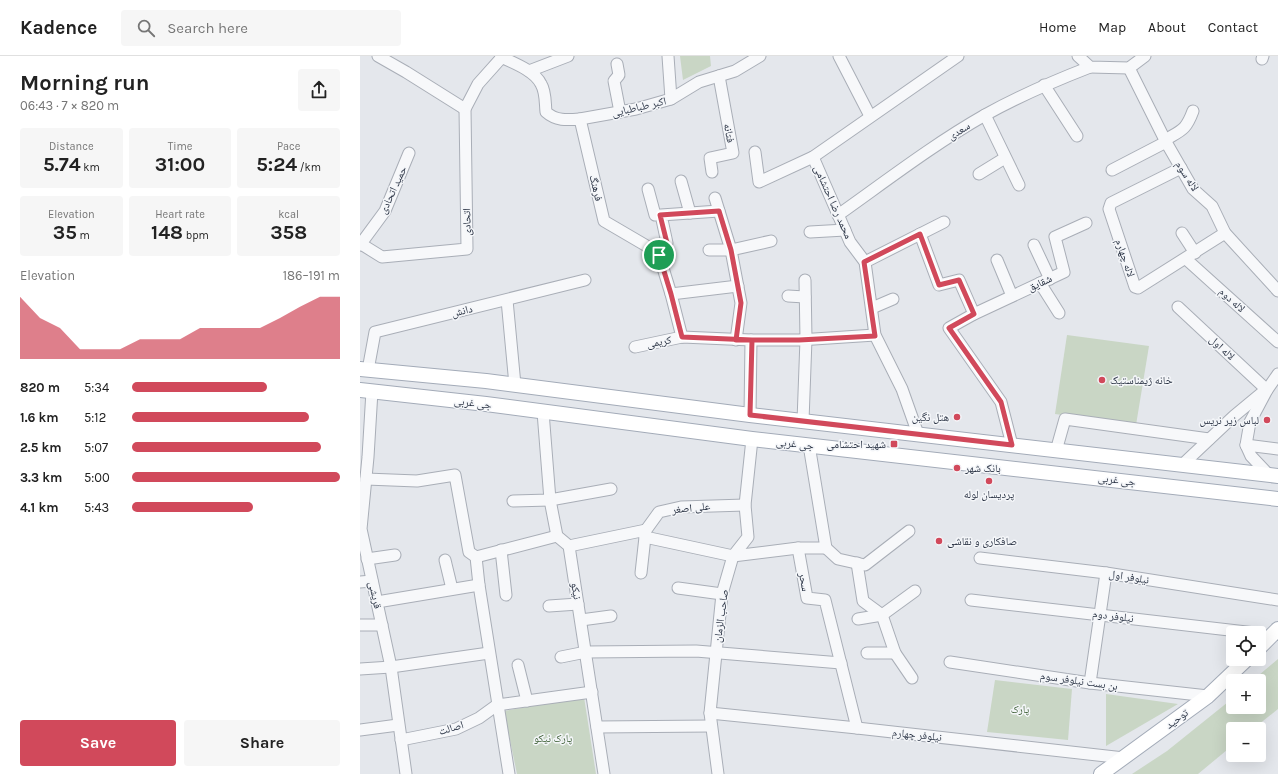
<!DOCTYPE html>
<meta charset="utf-8">
<style>
:root{--surface:#fff;--page:#f6f6f6;--text:#222;--muted:#767676;--line:#e0e0e0;--accent:#d1495b}
body{margin:0;font-family:Karla,"Noto Naskh Arabic",sans-serif;background:var(--page);color:var(--text);height:100vh;display:flex;flex-direction:column;font-size:15px;white-space:nowrap}
*{box-sizing:border-box;margin:0}
p{font-size:13px;color:var(--muted)}
.icon{flex:none;width:22px;height:22px;fill:none;stroke:currentColor;stroke-width:2;stroke-linecap:round;stroke-linejoin:round}
.map{position:relative;flex:1;overflow:hidden}
.sheet{display:flex;flex-direction:column;background:var(--surface);width:360px}
.sheet>*{flex:none}
.tools{position:absolute;left:866px;top:570px;display:grid;gap:8px}
.tools a{display:grid;place-items:center;width:40px;height:40px;border-radius:4px;background:var(--surface);box-shadow:0 4px 16px #0002;font-size:20px}
.pin{position:absolute;display:grid;place-items:center;width:34px;height:34px;color:#fff;margin:-17px;border:2px solid #fff;border-radius:50%;box-shadow:0 1px 4px #0007}
.round{display:grid;place-items:center;flex:none;width:42px;height:42px;border-radius:4px;background:var(--page)}
.head{display:flex;align-items:center;justify-content:space-between;height:68px;padding:0 20px}
h1{font-size:22px;font-weight:700;line-height:30px}
.figures{display:grid;grid-template-columns:repeat(3,1fr);gap:6px;height:68px;padding:4px 20px}
.figures div{display:grid;align-content:center;border-radius:4px;background:var(--page);text-align:center}
.figures b{font-size:20px;font-weight:700}
.figures small{font-size:11px;font-weight:400}
.figures p{font-size:11px}
.chart{height:112px;padding:8px 20px}
.chart p{display:flex;justify-content:space-between}
.chart svg{width:100%;height:72px;margin-top:4px;fill:var(--accent);opacity:.7}
.action{display:flex;gap:8px;margin-top:auto;padding:8px 20px}
.action a{flex:1;height:46px;border-radius:4px;background:var(--accent);color:#fff;font-size:16px;font-weight:700;line-height:46px;text-align:center}
.action a+a{background:var(--page);color:var(--text)}
ul{padding:0 20px;list-style:none;font-size:13px}
li{display:grid;grid-template-columns:64px 48px 1fr;align-items:center;height:30px}
li i{height:10px;border-radius:5px;background:var(--accent)}
header{display:flex;align-items:center;gap:24px;box-sizing:border-box;height:56px;padding:0 20px;background:var(--surface);border-bottom:1px solid var(--line)}
header strong{font-size:19px}
nav{display:flex;gap:22px;margin-inline-start:auto;font-size:14px}
.search{width:280px;height:36px;background:var(--page);display:flex;align-items:center;gap:10px;box-sizing:border-box;padding:0 14px;border-radius:4px;color:var(--muted);font-size:15px}
main{display:flex;flex:1;min-height:0}
.map>svg:first-child{display:block}
.green{fill:#c9d6c5}
.lines{fill:none;stroke-linecap:round;stroke-linejoin:round}
.minor-casing{stroke:#a9aeb7;stroke-width:13}
.major-casing{stroke:#a3abb8;stroke-width:16}
.minor{stroke:#f7f8fa;stroke-width:11}
.major{stroke:#fff;stroke-width:14}
.route-casing{stroke:#fff;stroke-width:8}
.route{stroke:#d1495b;stroke-width:5}
.poi-dot{fill:#d1495b;stroke:#f4f6f9;stroke-width:1.5}
.labels{text-anchor:middle;dominant-baseline:central;stroke-width:3;stroke-linejoin:round;paint-order:stroke}
.street-label{font-size:11px;fill:#2b3445;stroke:#f4f6f9}
.poi-label{font-size:11px;fill:#2b3445;stroke:#f4f6f9;text-anchor:start}
.park-label{font-size:11px;fill:#3f6138;stroke:#f4f6f9}
</style>
<header>
<strong>Kadence</strong>
<div class="search"><svg class="icon" aria-label="search" viewBox="0 0 24 24"><circle cx="10" cy="10" r="6"/><path d="M15 15l6 6"/></svg>Search here</div>
<nav><a>Home</a><a>Map</a><a>About</a><a>Contact</a></nav>
</header>
<main>
<section class="sheet">
<div class="head"><div><h1>Morning run</h1><p>06:43 · 7 × 820 m</p></div><a class="round"><svg class="icon" aria-label="share" viewBox="0 0 24 24"><path d="M12 15V3M7 8l5-5 5 5M5 13v7h14v-7"/></svg></a></div>
<div class="figures">
<div><p>Distance</p><b>5.74<small> km</small></b></div>
<div><p>Time</p><b>31:00</b></div>
<div><p>Pace</p><b>5:24<small> /km</small></b></div>
</div>
<div class="figures">
<div><p>Elevation</p><b>35<small> m</small></b></div>
<div><p>Heart rate</p><b>148<small> bpm</small></b></div>
<div><p>kcal</p><b>358</b></div>
</div>
<div class="chart"><p><span>Elevation</span>186–191 m</p>
<svg viewBox="0 0 160 44" preserveAspectRatio="none"><path d="M0 44V6L10 19L20 25L30 38L40 38L50 38L60 32L70 32L80 32L90 25L100 25L110 25L120 25L130 19L140 12L150 6L160 6V44z"/></svg>
</div>
<ul>
<li><b>820 m</b>5:34<i style="width:65%"></i></li>
<li><b>1.6 km</b>5:12<i style="width:85%"></i></li>
<li><b>2.5 km</b>5:07<i style="width:91%"></i></li>
<li><b>3.3 km</b>5:00<i style="width:100%"></i></li>
<li><b>4.1 km</b>5:43<i style="width:58%"></i></li>
</ul>
<div class="action"><a>Save</a><a>Share</a></div>
</section>
<div class="map">
<svg width="918" height="718" viewBox="0 0 918 718">
<rect width="100%" height="100%" fill="#e4e7ec"/>
<g class="green">
<path d="M320 0H350L351 10 323 24Z"/>
<path d="M707 279 789 290 776 369 695 358Z"/>
<path d="M918 603V653L893 673H873V689L838 718H772L807 695 873 642V651H899V625H892Z"/>
<path d="M635 624 712 633 708 684 627 676Z"/>
<path d="M746 638 818 648 746 690Z"/>
<path d="M224 641 236 718H157L144 655Z"/>
</g>
<g class="lines">
<g class="minor-casing">
<g id="minor">
<path d="M18 0 46 16 105 53"/>
<path d="M308 0 311 43"/>
<path d="M479 0 510 60"/>
<path d="M718 0 730 11 769 12 785 0"/>
<path d="M141 1C154 7 175 15 181 28 186 36 185 47 186 56 196 65 207 64 220 63L244 165 285 189 299 199 311 238 322 281"/>
<path d="M902 3 903 0"/>
<path d="M257 8 259 19 254 25 260 56"/>
<path d="M769 12 806 86 833 133 852 150 865 177 918 235"/>
<path d="M169 15 208 0"/>
<path d="M684 29 717 80"/>
<path d="M625 59 659 129"/>
<path d="M220 63 276 53 311 43 339 26 375 15 400 0"/>
<path d="M805 84C822 74 826 74 833 55"/>
<path d="M395 96 399 126 453 101 598 0"/>
<path d="M453 101 490 186 505 206 515 279 542 333 558 378"/>
<path d="M821 112 751 147 749 153 775 231 778 232 865 177"/>
<path d="M752 114 806 86"/>
<path d="M352 116 350 102 373 97 359 20"/>
<path d="M619 118 645 102"/>
<path d="M321 125 330 157"/>
<path d="M288 133 295 159"/>
<path d="M355 142 371 194 381 247 376 284"/>
<path d="M478 159C526 125 574 88 625 59 659 40 694 25 730 11"/>
<path d="M450 176 485 174"/>
<path d="M822 177 835 197"/>
<path d="M560 178 579 229 599 224 614 258"/>
<path d="M1 188 22 201 107 193 105 53 118 28 143 0"/>
<path d="M0 189 25 155 49 97"/>
<path d="M674 189 690 223"/>
<path d="M349 194H371L411 185"/>
<path d="M299 199 307 187 301 159 359 155"/>
<path d="M826 203 918 286"/>
<path d="M637 204 652 240"/>
<path d="M505 206 584 166"/>
<path d="M680 227 699 257"/>
<path d="M311 238 378 230"/>
<path d="M428 240 445 241"/>
<path d="M147 244 155 329"/>
<path d="M818 251 907 334"/>
<path d="M512 252 533 243"/>
<path d="M275 291 322 281 391 284H439L515 279"/>
<path d="M8 314 15 276 225 224"/>
<path d="M12 335 8 401 1 473 31 611 46 718"/>
<path d="M183 356 190 444 197 480 209 490 244 718"/>
<path d="M390 359 391 284"/>
<path d="M443 365 446 283 445 224"/>
<path d="M449 389 466 492H438L447 542 465 544 497 672"/>
<path d="M652 389 641 346 589 272 614 258 704 216 695 181 726 167"/>
<path d="M886 389 918 393"/>
<path d="M696 395 705 363 849 383"/>
<path d="M822 409 874 360 903 336"/>
<path d="M909 419 891 400 886 389 890 366 907 334 918 318"/>
<path d="M6 423 57 425 95 419 109 496 116 501 119 529 149 718"/>
<path d="M153 445 190 444 251 433"/>
<path d="M385 449 321 451 299 456 286 474 285 481 373 500 438 492"/>
<path d="M209 490 286 474"/>
<path d="M466 492 478 503 505 509 549 475"/>
<path d="M141 494 146 539"/>
<path d="M116 501 197 480"/>
<path d="M620 502 746 517 918 544"/>
<path d="M7 503 35 499"/>
<path d="M85 504 92 533"/>
<path d="M497 507 503 545 522 559 535 597 552 622"/>
<path d="M281 517 285 481"/>
<path d="M0 526 12 525"/>
<path d="M318 532 362 538"/>
<path d="M611 544 895 577"/>
<path d="M17 546 119 529"/>
<path d="M189 550 218 548"/>
<path d="M498 563 522 559 555 535"/>
<path d="M221 564 251 560"/>
<path d="M0 569H22"/>
<path d="M507 597H535"/>
<path d="M201 601 226 596 336 595 481 607"/>
<path d="M590 606 730 627 848 640"/>
<path d="M158 609 167 645"/>
<path d="M0 613 31 611 129 597"/>
<path d="M730 627 746 517"/>
<path d="M350 657 497 672 764 702"/>
<path d="M237 671 351 670"/>
<path d="M0 674 38 669"/>
<path d="M41 684 96 673 119 662 137 649 232 636"/>
<path d="M358 718 350 657 362 538 373 500 388 481 385 449 392 383"/>
</g>
</g>
<g class="major-casing">
<g id="major">
<path d="M0 313 126 325 390 359 918 420"/>
<path d="M0 334 126 348 392 383 918 443"/>
<path d="M899 592 918 573"/>
<path d="M741 718 848 640 887 603"/>
</g>
</g>
<use href="#minor" class="minor"/>
<use href="#major" class="major"/>
</g>
<g class="lines">
<g class="route-casing">
<path id="route" d="M299 199 311 238 322 281 392 284 390 359 652 389 641 346 589 272 614 258 599 224 579 229 560 178 504 206 515 280 439 284H376L381 247 371 194 359 155 300 159 307 187 299 199"/>
</g>
<use href="#route" class="route"/>
</g>
<g class="poi-dot">
<circle cx="742" cy="324" r="4"/>
<circle cx="597" cy="361" r="4"/>
<circle cx="907" cy="364" r="4"/>
<rect x="530" y="384" width="8" height="8" rx="2"/>
<circle cx="597" cy="412" r="4"/>
<circle cx="629" cy="425" r="4"/>
<circle cx="579" cy="485" r="4"/>
</g>
<g class="labels">
<g class="street-label">
<text transform="translate(279 51) rotate(-13)">اکبر طباطبایی</text>
<text transform="translate(599 75) rotate(-32)">سعدی</text>
<text transform="translate(369 77) rotate(79)">فتانه</text>
<text transform="translate(827 120) rotate(57)">لاله سوم</text>
<text transform="translate(236 132) rotate(77)">فرهنگ</text>
<text transform="translate(33 134) rotate(-65)">حمید اتحادی</text>
<text transform="translate(473 146) rotate(66)">محمد رضا احتشامی</text>
<text transform="translate(107 166) rotate(-91)">اتحادی</text>
<text transform="translate(765 202) rotate(71)">لاله چهارم</text>
<text transform="translate(680 227) rotate(-25)">شقایق</text>
<text transform="translate(872 244) rotate(42)">لاله دوم</text>
<text transform="translate(102 255) rotate(-14)">دانش</text>
<text transform="translate(299 286) rotate(-11)">کریمی</text>
<text transform="translate(862 292) rotate(43)">لاله اول</text>
<text transform="translate(113 347) rotate(7)">جی غربی</text>
<text transform="translate(435 388) rotate(6)">جی غربی</text>
<text transform="translate(757 424) rotate(7)">جی غربی</text>
<text transform="translate(331 452) rotate(-6)">علی اصغر</text>
<text transform="translate(769 521) rotate(9)">نیلوفر اول</text>
<text transform="translate(444 526) rotate(80)">سحر</text>
<text transform="translate(216 535) rotate(81)">نیکو</text>
<text transform="translate(15 539) rotate(78)">قریشی</text>
<text transform="translate(361 560) rotate(-82)">صاحب الزمان</text>
<text transform="translate(753 560) rotate(7)">نیلوفر دوم</text>
<text transform="translate(719 625) rotate(8)">بن بست نیلوفر سوم</text>
<text transform="translate(817 663) rotate(-37)">توحید</text>
<text transform="translate(91 672) rotate(-17)">اصالت</text>
<text transform="translate(557 679) rotate(6)">نیلوفر چهارم</text>
</g>
<g class="poi-label">
<text x="750" y="324">خانه ژیمناستیک</text>
<text x="589" y="361" text-anchor="end">هتل نگین</text>
<text x="899" y="364" text-anchor="end">لباس زیر نریس</text>
<text x="526" y="388" text-anchor="end">شهید احتشامی</text>
<text x="605" y="412">بانک شهر</text>
<text x="629" y="438" text-anchor="middle">پردیسان لوله</text>
<text x="587" y="485">صافکاری و نقاشی</text>
</g>
<g class="park-label">
<text x="660" y="653">پارک</text>
<text x="193" y="682">پارک نیکو</text>
</g>
</g>
</svg>
<div class="tools">
<a><svg class="icon" aria-label="locate" viewBox="0 0 24 24"><circle cx="12" cy="12" r="6"/><path d="M12 2v4M12 18v4M2 12h4M18 12h4"/></svg></a>
<a>+</a>
<a>−</a>
</div>
<div class="pin" style="left:299px;top:199px;background:#1e9e55"><svg class="icon" aria-label="arrive" viewBox="0 0 24 24"><path d="M6 21V4h12l-3 4 3 4H6"/></svg></div>
</div>
</main>
